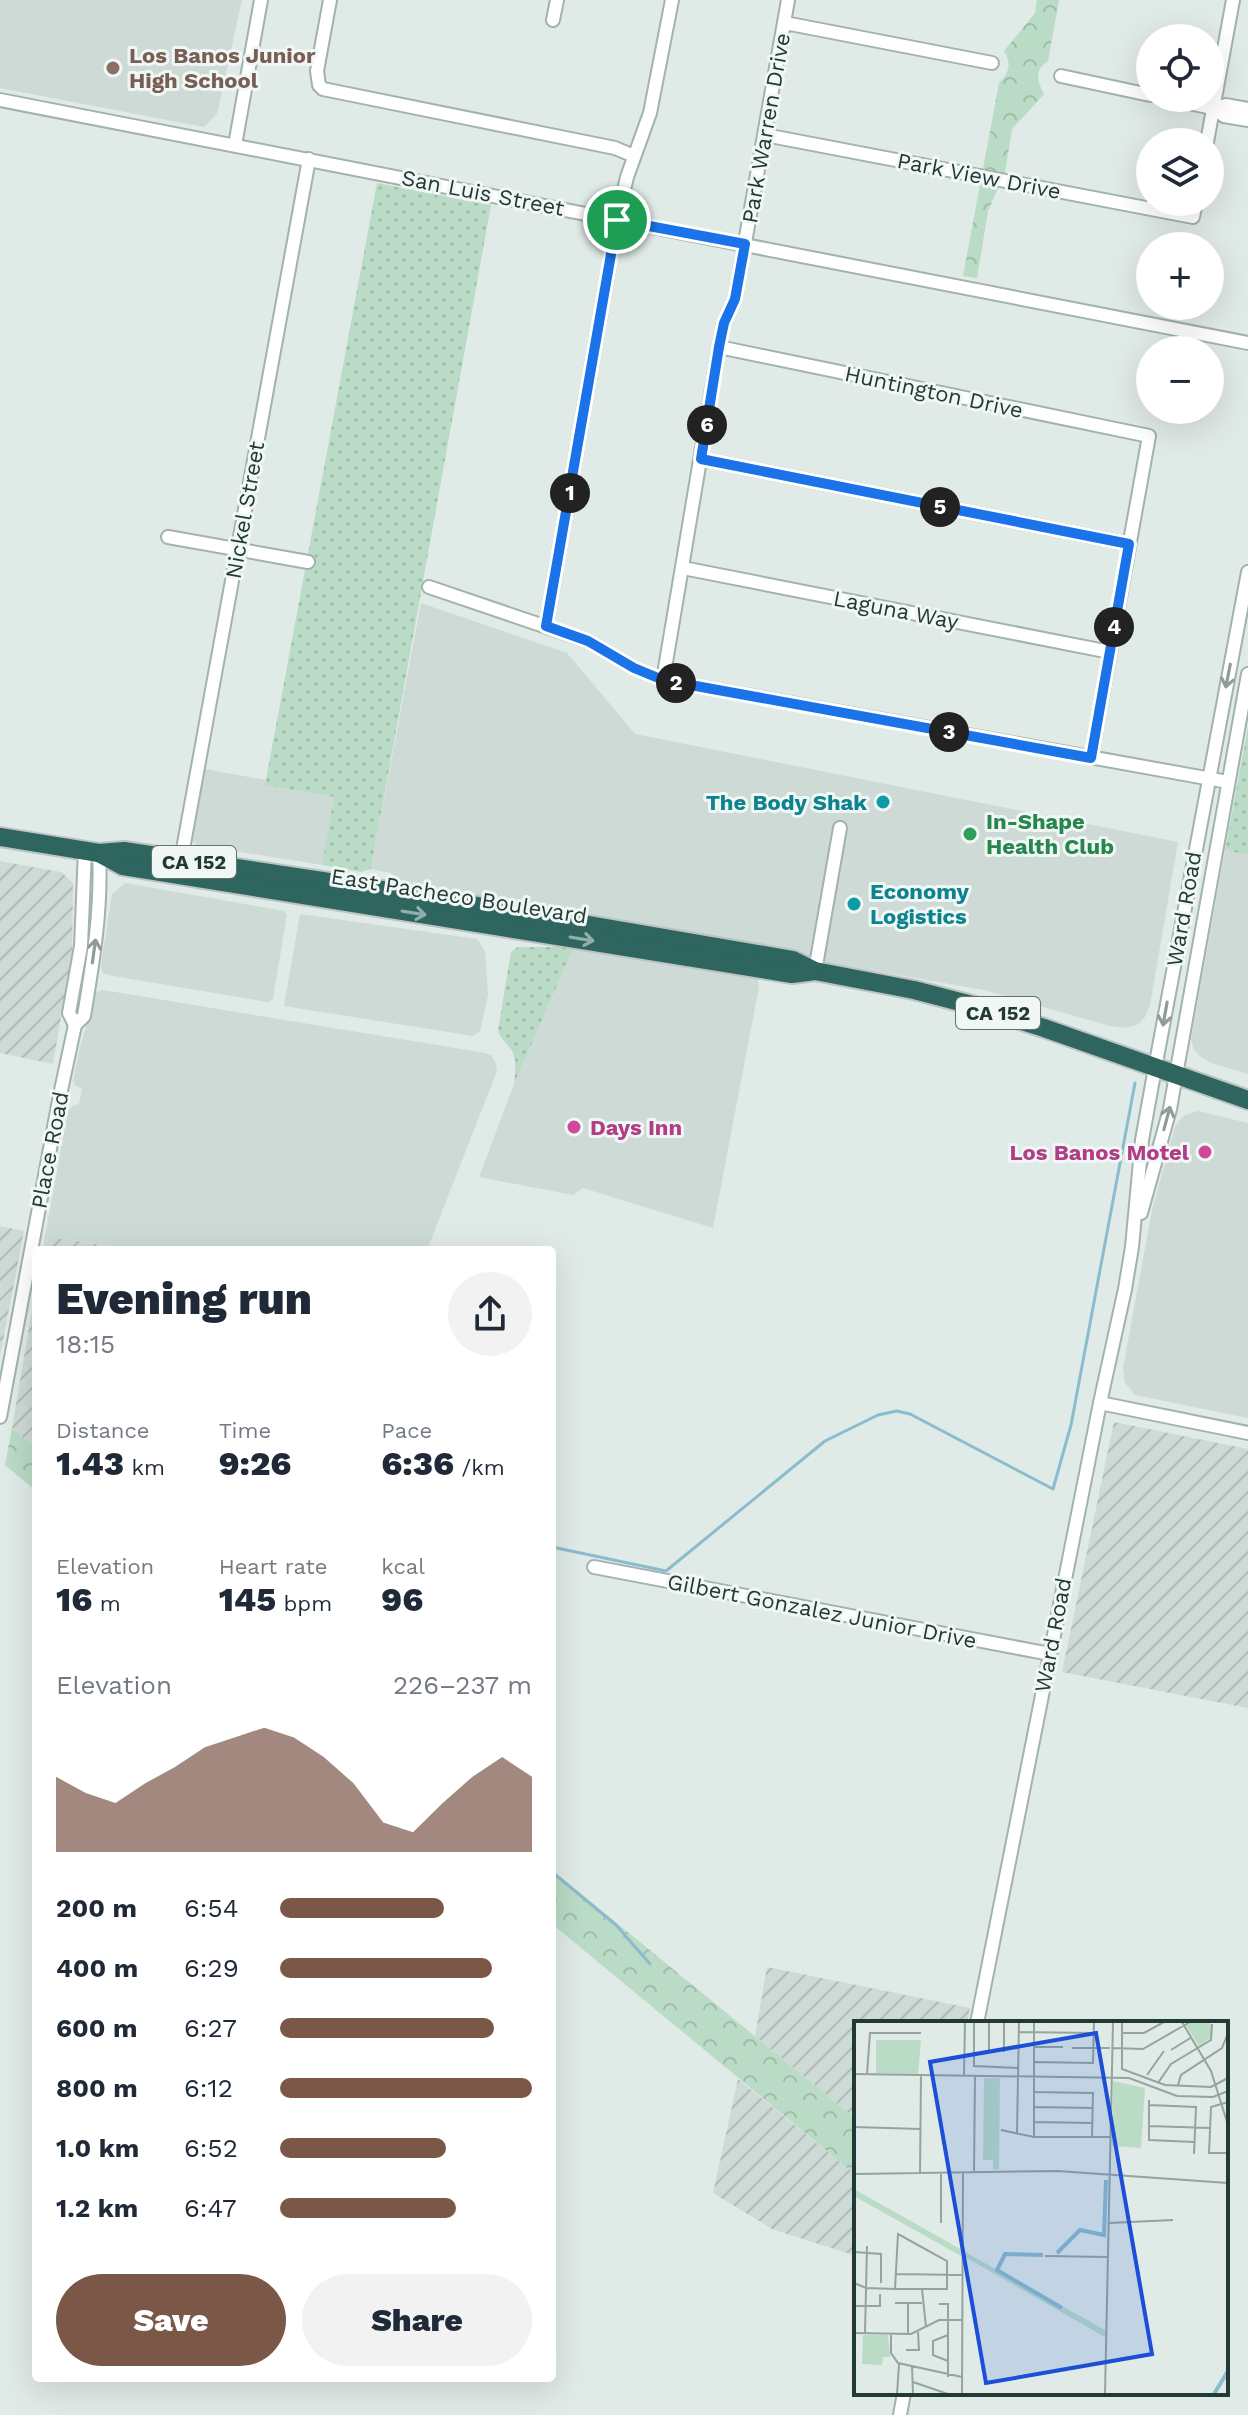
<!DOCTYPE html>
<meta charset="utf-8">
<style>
:root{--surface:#fff;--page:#f2f2f3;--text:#1f2937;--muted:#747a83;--accent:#7b5748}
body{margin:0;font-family:"Work Sans",sans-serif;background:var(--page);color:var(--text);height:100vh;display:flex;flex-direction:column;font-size:30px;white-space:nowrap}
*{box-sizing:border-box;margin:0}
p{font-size:26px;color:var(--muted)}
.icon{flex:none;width:44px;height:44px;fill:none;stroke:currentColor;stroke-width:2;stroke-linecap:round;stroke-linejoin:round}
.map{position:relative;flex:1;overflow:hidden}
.details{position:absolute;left:32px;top:1246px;width:524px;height:1136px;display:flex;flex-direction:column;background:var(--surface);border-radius:8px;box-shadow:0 8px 32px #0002}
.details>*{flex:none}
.buttons{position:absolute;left:1136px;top:24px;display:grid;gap:16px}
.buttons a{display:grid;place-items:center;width:88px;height:88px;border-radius:50%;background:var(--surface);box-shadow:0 8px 32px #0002;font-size:40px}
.pin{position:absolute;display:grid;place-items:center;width:68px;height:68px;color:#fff;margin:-34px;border:4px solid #fff;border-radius:50%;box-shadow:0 2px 8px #0007}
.km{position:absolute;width:40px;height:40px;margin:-20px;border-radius:50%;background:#222;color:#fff;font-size:22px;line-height:40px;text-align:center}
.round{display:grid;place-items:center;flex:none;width:84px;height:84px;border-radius:42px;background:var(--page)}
.head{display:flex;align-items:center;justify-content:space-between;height:136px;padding:0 24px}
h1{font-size:44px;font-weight:800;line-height:60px}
.metrics{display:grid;grid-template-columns:repeat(3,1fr);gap:12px;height:136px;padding:8px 24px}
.metrics div{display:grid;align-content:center}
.metrics b{font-size:34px;font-weight:800}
.metrics small{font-size:22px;font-weight:400}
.metrics p{font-size:22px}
.chart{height:224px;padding:16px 24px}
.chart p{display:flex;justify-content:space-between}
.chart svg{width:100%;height:144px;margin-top:8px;fill:var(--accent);opacity:.7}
.primary-button{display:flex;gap:16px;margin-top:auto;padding:16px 24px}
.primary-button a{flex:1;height:92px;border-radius:48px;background:var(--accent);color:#fff;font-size:32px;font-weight:800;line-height:92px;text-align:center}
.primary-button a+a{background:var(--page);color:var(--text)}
ul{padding:0 24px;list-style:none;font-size:26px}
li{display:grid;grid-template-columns:128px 96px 1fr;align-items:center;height:60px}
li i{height:20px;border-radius:10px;background:var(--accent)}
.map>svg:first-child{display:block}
.built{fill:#cedad6}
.industrial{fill:url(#industrial-furrows)}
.grass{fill:url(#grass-dots)}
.forest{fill:url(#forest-crowns)}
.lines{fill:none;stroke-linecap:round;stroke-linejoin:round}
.stream{stroke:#8abcce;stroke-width:3}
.minor-casing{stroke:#a3b2ae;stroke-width:16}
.highway-casing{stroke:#bcc4c3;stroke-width:22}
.minor{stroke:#fff;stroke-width:12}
.highway{stroke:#2f655f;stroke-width:18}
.oneway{stroke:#909c9a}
.oneway2{stroke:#90aeaa}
.route-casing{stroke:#fff;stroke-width:16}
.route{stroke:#1a73e8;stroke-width:10}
.education-dot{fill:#8d6e63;stroke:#f0f7f4;stroke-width:3}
.culture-dot{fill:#0f9aa8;stroke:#f0f7f4;stroke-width:3}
.leisure-dot{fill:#2e9e5b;stroke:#f0f7f4;stroke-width:3}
.hotel-dot{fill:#d1479c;stroke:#f0f7f4;stroke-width:3}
.labels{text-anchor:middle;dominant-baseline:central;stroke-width:6;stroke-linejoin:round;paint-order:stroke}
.shield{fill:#f0f7f4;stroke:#5f736f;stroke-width:2}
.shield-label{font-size:20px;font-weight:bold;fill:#213a36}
.education-label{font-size:22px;font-weight:bold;fill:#785e54;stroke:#f0f7f4;text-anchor:start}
.street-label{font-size:22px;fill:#213a36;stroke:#f0f7f4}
.culture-label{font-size:22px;font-weight:bold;fill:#0d838f;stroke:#f0f7f4;text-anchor:end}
.leisure-label{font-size:22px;font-weight:bold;fill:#27864d;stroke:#f0f7f4;text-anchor:start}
.hotel-label{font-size:22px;font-weight:bold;fill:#b23c85;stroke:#f0f7f4;text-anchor:start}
.inset-river{fill:none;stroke:#8abcce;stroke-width:4}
.inset-road{fill:none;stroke:#94a4a0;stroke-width:2}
.view{fill:#1d4ed8;fill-opacity:0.15;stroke:#1d4ed8;stroke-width:4}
.inset-edge{fill:none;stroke:#213a36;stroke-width:4}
</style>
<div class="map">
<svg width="1248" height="2415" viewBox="0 0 1248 2415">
<defs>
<pattern id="industrial-furrows" width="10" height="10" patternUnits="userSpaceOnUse" patternTransform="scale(2)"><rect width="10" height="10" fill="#cedad6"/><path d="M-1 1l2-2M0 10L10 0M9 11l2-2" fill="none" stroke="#b1bcb8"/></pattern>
<pattern id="grass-dots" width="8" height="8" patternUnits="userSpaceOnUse" patternTransform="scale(2)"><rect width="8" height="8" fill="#badbc6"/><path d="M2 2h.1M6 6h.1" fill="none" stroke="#a0bdab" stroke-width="1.8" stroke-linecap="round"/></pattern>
<pattern id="forest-crowns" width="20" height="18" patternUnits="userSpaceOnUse" patternTransform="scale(2)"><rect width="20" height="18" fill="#badbc6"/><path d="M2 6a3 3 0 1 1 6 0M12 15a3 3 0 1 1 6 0" fill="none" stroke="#a0bdab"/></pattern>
</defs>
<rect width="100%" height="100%" fill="#e0eae7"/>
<g class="built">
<path d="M0 0H242L217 114 204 127 0 88Z"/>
<path d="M421 603 567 653 635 734 1178 842 1150 1005 1145 1017 1137 1025 1125 1028 1110 1026 984 990 765 952 396 879 391 873 371 869Z"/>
<path d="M205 769 266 780V785L334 797 322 865 197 845 192 841Z"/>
<path d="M1225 850 1248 855V1074L1211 1063 1202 1058 1194 1050 1191 1039Z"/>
<path d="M125 883 284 911 287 915 273 999 268 1002 108 975 102 972 101 964 112 894Z"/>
<path d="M300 914 477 939 485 951 488 995 480 1031 473 1036 284 1006Z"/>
<path d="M574 947 753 975 758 980 759 987 713 1228 583 1188 573 1195 479 1177 514 1084Z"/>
<path d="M103 990 485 1053 492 1056 496 1064 497 1071 427 1250H139L45 1236 68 1111 73 1106 79 1104 82 1089 76 1086 73 1081 79 1051 96 992Z"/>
<path d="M1198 1111 1248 1123V1418L1135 1395 1125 1383 1123 1368 1152 1210 1175 1127 1183 1116Z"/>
</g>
<g class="industrial">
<path d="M0 861 61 872 73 883 72 953 53 1064 0 1053Z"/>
<path d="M0 1226 24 1231 0 1356Z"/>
<path d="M45 1236 133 1250H43Z"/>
<path d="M36 1288V1448L12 1428Z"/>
<path d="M1114 1422 1248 1449V1708L1062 1672Z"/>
<path d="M767 1967 970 2008 967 2023H856V2119L755 2036Z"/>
<path d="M738 2079 856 2175V2256L772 2229 713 2193Z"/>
</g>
<g class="grass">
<path d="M377 183 491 205 371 869 361 872 322 865 334 797 265 785Z"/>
<path d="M1248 727V855L1225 850Z"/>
<path d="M518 947H574L514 1084C515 1072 518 1058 510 1048 505 1041 500 1039 498 1030L511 952Z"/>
</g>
<g class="forest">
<path d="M1037 0H1059L1048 61C1034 70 1037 81 1044 94L1012 129 1005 172 988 211 977 278 963 276 999 83C1009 74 1012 63 1004 51L1035 13Z"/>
<path d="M12 1428 36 1448V1491L5 1465Z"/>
<path d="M552 1870 856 2119V2175L552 1924Z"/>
</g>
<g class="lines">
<g class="stream">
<path d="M552 1547 666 1571 825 1441 878 1415 897 1411 910 1414 1053 1489 1071 1425 1135 1083"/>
<path d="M552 1872 616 1925 650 1964"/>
</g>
<g class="minor-casing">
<g id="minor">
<path d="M330 0 317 71 319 85 323 89 615 148 634 156"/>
<path d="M553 20 557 0"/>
<path d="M785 23 992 63"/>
<path d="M1061 76 1150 95"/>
<path d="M1164 98 1213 108 1224 116 1248 120"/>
<path d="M0 100 1248 343"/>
<path d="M1213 108 1226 105 1248 109"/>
<path d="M765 135 1193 217 1196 202"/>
<path d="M1207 142 1233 0"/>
<path d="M235 145 261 0"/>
<path d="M719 347 1149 436 1091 758"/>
<path d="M701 459 1129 544"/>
<path d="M168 537 308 562"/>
<path d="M683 568 1110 652"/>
<path d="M429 587 588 641 634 668 663 680 1228 782"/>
<path d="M546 626 617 220 627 177 650 113 672 0"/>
<path d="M663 680 719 347 724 323 735 299 788 0"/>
<path d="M181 860 309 159"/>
<path d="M815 971 840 828"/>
<path d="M75 1025 69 1013 81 946 85 850"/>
<path d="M1141 1213 1170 1109 1176 1075 1248 674"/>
<path d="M1100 1403 1248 1433"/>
<path d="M0 1417 60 1095 75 1025 84 1016C93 962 102 908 99 853"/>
<path d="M594 1567 1050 1654"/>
<path d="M977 2023 1100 1403 1125 1289 1132 1247 1142 1140 1155 1068 1248 572"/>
<path d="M900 2415 904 2393"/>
</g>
</g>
<g class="highway-casing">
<g id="highway">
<path d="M0 837 99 853 124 851 402 893 793 960 815 971 914 990 972 1005 1044 1028 1248 1100"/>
<path d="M99 853 123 866 792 974 815 971"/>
</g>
</g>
<use href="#minor" class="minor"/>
<use href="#highway" class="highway"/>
</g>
<defs><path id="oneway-shaft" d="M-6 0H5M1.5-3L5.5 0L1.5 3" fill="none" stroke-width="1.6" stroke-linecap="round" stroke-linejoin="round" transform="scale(2)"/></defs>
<g class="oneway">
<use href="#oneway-shaft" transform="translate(1228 676) rotate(101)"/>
<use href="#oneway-shaft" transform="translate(94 951) rotate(-82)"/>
<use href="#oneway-shaft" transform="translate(1165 1014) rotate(100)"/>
<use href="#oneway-shaft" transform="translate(1167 1118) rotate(-75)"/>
</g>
<g class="oneway2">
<use href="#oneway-shaft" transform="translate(414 913) rotate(9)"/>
<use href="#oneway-shaft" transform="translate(582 939) rotate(9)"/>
</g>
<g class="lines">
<g class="route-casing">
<path id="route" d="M617 220 745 244 735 299 724 323 719 347 701 459 1129 544 1091 758 663 680 634 668 588 641 546 626Z"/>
</g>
<use href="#route" class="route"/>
</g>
<circle class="education-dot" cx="113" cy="68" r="8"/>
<g class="culture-dot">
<circle cx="883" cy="802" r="8"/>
<circle cx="854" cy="904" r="8"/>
</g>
<circle class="leisure-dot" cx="970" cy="834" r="8"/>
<g class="hotel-dot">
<circle cx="574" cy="1127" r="8"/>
<circle cx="1205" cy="1152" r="8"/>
</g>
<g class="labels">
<g class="shield">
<rect x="152" y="846" width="84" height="32" rx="6"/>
<rect x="956" y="997" width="84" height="32" rx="6"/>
</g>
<g class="shield-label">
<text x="194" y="862">CA 152</text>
<text x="998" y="1013">CA 152</text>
</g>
<g class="education-label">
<text x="129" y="55">Los Banos Junior<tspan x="129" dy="25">High School</tspan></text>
</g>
<g class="street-label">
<text transform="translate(766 128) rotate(-80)">Park Warren Drive</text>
<text transform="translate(979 176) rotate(11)">Park View Drive</text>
<text transform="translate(483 193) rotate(11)">San Luis Street</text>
<text transform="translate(934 392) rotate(12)">Huntington Drive</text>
<text transform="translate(245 510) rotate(-80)">Nickel Street</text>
<text transform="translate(896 610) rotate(11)">Laguna Way</text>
<text transform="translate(459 896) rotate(9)">East Pacheco Boulevard</text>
<text transform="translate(1184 909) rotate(-80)">Ward Road</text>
<text transform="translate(50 1150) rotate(-79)">Place Road</text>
<text transform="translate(822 1611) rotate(11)">Gilbert Gonzalez Junior Drive</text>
<text transform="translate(1053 1635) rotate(-79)">Ward Road</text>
</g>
<g class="culture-label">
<text x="867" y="802">The Body Shak</text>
<text x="870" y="891" text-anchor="start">Economy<tspan x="870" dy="25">Logistics</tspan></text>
</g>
<g class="leisure-label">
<text x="986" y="821">In-Shape<tspan x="986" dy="25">Health Club</tspan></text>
</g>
<g class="hotel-label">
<text x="590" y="1127">Days Inn</text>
<text x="1189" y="1152" text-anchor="end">Los Banos Motel</text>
</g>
</g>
<g transform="translate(854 2021)">
<rect width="374" height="374" fill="#e0eae7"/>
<path d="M130 57H146L145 148 139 149V139H129ZM259 60 291 67 287 127 258 125Z" fill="#badbc6"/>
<path d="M339 1H355L359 6 357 17 345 25 332 4ZM22 19H67L64 53 22 52ZM0 168 108 229 107 235 0 175ZM111 231 251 309V316L111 236ZM9 314H34L36 336H29L28 344 8 343Z" fill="#badbc6"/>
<path class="inset-river" d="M203 232 226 209 250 214 252 159M189 234 151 233 143 249 208 287M360 373 374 350"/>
<path class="inset-road" d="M120 1V45L164 47M268 1V48L311 64 357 66 374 57M328 1 357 50 374 104M165 11 240 12M268 12H290L310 1M181 26H209M218 27H256M258 27 289 28 336 1M317 29 338 16M135 31V1M150 31V1M181 41 239 42 240 1M0 53 275 57 323 75M13 53 16 12H67M293 54 310 30M110 55 111 1M304 62 317 43 357 19 358 3M324 64 327 54 368 27 374 12M179 71 239 72 238 116M323 75 359 76 374 70M295 79V119L340 121M374 81 357 86 355 132H374M295 84 342 86 340 133M180 86 239 87M180 101 238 102M295 105 356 107M0 106 66 108M147 109 180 116H257M163 112 165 1M180 116V1M120 150 121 55M66 152 67 54M0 153 204 150 374 162M87 153V202M255 202 319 199M0 231 27 233V262M191 235 254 236M42 253 109 254M0 262 12 267 41 268H93V240L44 213 41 268M68 268 72 306M41 282H68M54 283V313M85 283H94V356M0 285H26V273M0 312 57 313 85 299H109M11 312 13 225M37 313V332L44 342 108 356M94 314 79 320V334L94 340M52 329H65L64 311M58 345 59 373M59 361 94 373M43 373 45 343M108 373 109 152M251 373 259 1"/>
<path class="view" d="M242 12 298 333 132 362 76 41Z"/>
<rect width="374" height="374" class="inset-edge"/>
</g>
</svg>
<div class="buttons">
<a><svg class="icon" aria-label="locate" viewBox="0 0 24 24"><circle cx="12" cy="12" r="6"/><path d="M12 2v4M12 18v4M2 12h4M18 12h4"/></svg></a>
<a><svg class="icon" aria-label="layers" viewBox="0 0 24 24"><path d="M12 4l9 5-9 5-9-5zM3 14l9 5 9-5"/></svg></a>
<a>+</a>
<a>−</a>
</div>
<div class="pin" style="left:617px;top:220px;background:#1e9e55"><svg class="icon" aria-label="arrive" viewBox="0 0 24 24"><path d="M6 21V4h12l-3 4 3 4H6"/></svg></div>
<b class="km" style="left:570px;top:493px">1</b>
<b class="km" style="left:676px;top:683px">2</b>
<b class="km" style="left:949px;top:732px">3</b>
<b class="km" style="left:1114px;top:627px">4</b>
<b class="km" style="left:940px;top:507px">5</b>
<b class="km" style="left:707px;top:425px">6</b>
<section class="details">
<div class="head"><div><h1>Evening run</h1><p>18:15</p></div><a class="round"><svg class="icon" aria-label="share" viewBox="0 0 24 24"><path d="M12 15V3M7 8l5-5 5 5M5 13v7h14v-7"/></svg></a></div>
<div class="metrics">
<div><p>Distance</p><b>1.43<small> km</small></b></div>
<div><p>Time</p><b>9:26</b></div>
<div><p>Pace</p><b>6:36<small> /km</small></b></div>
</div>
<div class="metrics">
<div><p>Elevation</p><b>16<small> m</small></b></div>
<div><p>Heart rate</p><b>145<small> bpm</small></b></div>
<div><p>kcal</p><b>96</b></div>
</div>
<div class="chart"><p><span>Elevation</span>226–237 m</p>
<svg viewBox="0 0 160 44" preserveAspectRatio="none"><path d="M0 44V21L10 26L20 29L30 23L40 18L50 12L60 9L70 6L80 9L90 15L100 23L110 35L120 38L130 29L140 21L150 15L160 21V44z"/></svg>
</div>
<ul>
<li><b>200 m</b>6:54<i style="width:65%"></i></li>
<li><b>400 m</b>6:29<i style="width:84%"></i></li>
<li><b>600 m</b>6:27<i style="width:85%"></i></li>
<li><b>800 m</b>6:12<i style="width:100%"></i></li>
<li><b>1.0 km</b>6:52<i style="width:66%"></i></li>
<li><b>1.2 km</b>6:47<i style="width:70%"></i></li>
</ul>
<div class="primary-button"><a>Save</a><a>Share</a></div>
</section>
</div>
